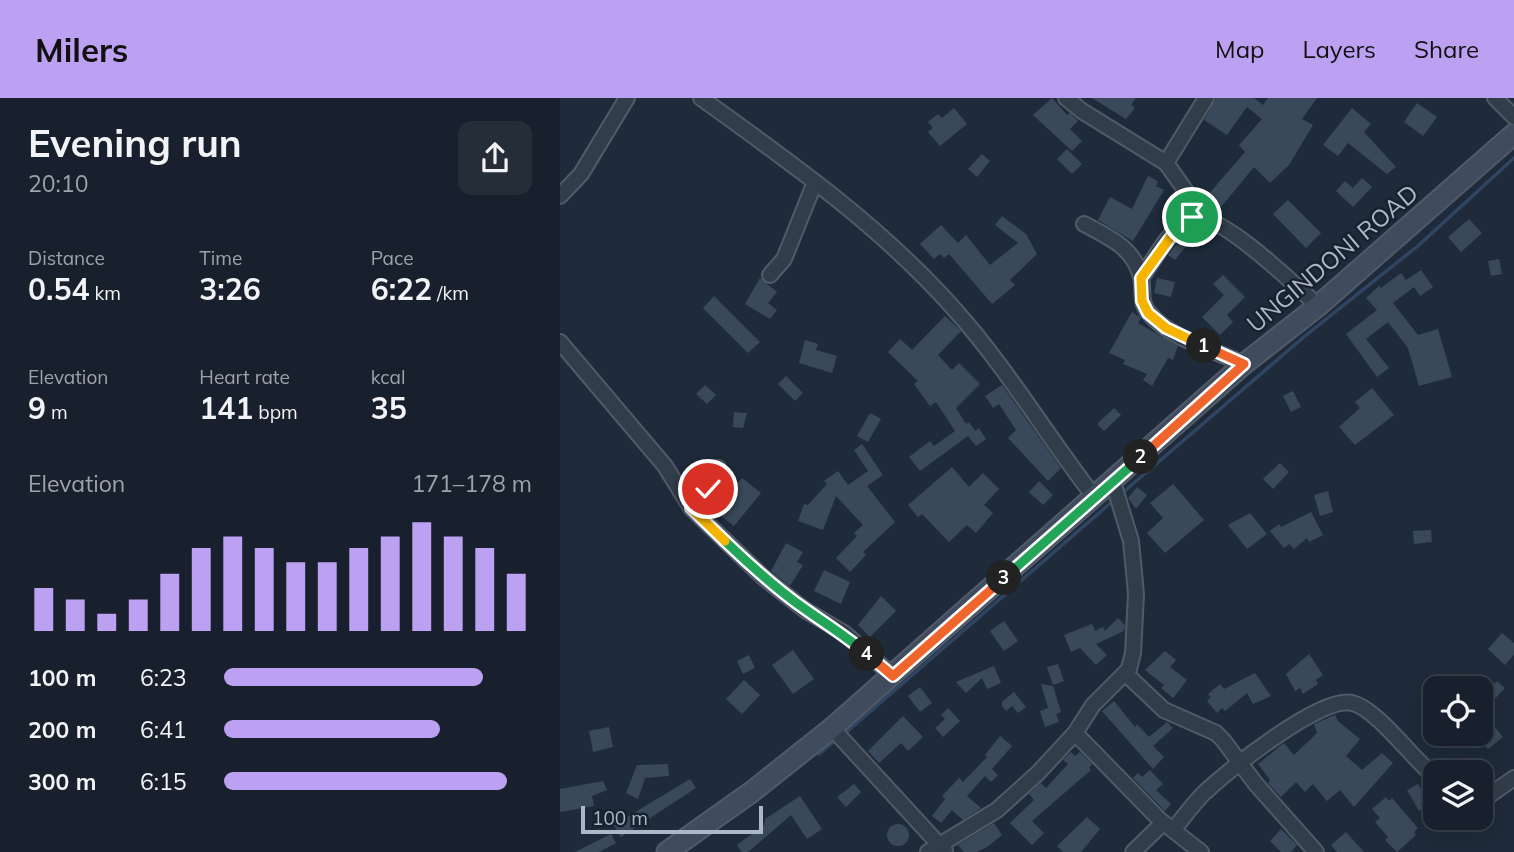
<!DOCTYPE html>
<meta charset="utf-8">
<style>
:root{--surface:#17202c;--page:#242d38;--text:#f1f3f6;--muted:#9ea3a9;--line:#363e48;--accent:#bca0f2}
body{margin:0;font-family:Mulish,sans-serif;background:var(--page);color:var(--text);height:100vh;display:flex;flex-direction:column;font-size:26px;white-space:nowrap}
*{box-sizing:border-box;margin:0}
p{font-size:23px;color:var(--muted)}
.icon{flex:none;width:38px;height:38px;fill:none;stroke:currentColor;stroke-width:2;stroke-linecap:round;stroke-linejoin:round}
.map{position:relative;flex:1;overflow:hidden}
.sheet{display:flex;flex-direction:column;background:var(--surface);width:560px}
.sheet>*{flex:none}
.fabs{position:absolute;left:863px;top:578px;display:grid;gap:14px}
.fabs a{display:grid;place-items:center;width:70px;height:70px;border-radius:14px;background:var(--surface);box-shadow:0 7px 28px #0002,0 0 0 2px var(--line);font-size:35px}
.scale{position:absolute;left:21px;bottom:18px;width:182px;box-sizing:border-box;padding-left:7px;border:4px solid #adb7c7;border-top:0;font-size:19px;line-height:24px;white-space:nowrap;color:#adb7c7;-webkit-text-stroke:5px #18222f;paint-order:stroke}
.pin{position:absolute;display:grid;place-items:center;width:60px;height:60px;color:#fff;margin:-30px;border:4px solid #fff;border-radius:50%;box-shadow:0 2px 7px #0007}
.km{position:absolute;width:35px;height:35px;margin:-18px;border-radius:50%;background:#222;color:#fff;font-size:19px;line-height:35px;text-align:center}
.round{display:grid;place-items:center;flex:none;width:74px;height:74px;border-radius:14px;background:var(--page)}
.head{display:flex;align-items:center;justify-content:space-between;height:119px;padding:0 28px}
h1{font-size:38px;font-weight:700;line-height:52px}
.metrics{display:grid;grid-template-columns:repeat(3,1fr);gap:10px;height:119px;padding:7px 28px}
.metrics div{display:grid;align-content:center}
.metrics b{font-size:30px;font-weight:700}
.metrics small{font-size:19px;font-weight:400}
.metrics p{font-size:19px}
.chart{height:196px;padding:14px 28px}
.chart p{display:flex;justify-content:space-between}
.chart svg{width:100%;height:126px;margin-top:7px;stroke:var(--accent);stroke-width:6}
ul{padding:0 28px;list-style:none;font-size:23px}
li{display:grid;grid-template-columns:112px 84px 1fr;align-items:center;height:52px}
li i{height:18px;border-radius:9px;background:var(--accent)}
header{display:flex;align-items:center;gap:42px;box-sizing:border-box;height:98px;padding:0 35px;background:var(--accent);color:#111}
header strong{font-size:33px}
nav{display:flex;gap:38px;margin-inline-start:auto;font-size:24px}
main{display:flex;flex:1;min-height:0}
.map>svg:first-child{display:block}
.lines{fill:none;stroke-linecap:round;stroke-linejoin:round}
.stream{stroke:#2f4561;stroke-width:3.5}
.building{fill:#3a495a}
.street-casing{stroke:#505a68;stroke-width:18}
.secondary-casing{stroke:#505a68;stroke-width:23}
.street{stroke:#323d4a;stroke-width:14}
.secondary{stroke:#404c5e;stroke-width:19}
.split-1-casing{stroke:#fff;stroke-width:14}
.split-2-casing{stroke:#fff;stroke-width:14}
.split-3-casing{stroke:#fff;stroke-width:14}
.split-4-casing{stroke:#fff;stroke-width:14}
.split-5-casing{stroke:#fff;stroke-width:14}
.split-6-casing{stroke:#fff;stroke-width:14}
.split-1{stroke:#f5b400;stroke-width:9}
.split-2{stroke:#f0652b;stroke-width:9}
.split-3{stroke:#22a559;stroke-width:9}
.split-4{stroke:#f0652b;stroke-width:9}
.split-5{stroke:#22a559;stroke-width:9}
.split-6{stroke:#f5b400;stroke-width:9}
.labels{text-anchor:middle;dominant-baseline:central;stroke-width:5;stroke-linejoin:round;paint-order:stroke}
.street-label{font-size:24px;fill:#adb7c7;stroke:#18222f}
</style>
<header>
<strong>Milers</strong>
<nav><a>Map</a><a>Layers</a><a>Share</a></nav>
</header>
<main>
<section class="sheet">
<div class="head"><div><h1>Evening run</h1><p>20:10</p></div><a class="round"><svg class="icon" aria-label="share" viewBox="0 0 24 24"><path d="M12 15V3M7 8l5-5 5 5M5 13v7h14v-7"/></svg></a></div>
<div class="metrics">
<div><p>Distance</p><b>0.54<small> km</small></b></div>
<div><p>Time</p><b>3:26</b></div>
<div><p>Pace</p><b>6:22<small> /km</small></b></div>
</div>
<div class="metrics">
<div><p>Elevation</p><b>9<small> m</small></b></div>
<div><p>Heart rate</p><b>141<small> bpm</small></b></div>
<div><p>kcal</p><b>35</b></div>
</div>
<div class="chart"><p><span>Elevation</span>171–178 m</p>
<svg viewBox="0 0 160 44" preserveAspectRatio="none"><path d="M5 44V29M15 44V33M25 44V38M35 44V33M45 44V24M55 44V15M65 44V11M75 44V15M85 44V20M95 44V20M105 44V15M115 44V11M125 44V6M135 44V11M145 44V15M155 44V24"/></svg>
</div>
<ul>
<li><b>100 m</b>6:23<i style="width:84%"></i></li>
<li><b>200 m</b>6:41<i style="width:70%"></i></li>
<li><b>300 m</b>6:15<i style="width:92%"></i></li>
</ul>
</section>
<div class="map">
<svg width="954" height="754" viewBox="0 0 954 754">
<rect width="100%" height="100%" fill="#1f2b3a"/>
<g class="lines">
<g class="stream">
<path d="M560 397 745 238 859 147 954 60"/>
<path d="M282 638 554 402"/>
<path d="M259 656 276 642"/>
</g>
</g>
<g class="building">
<path d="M492 0 507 17 510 15 518 23 510 31 522 43 512 53 473 17Z"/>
<path d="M532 0H576L571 7 575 10 566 21Z"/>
<path d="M656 0H694L703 7 708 0H757L742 21 753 27 729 67 710 85 694 69 661 109 647 98 685 54 679 47 702 21 687 9 667 37 644 22Z"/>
<path d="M857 5 877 19 863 38 844 24Z"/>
<path d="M394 10 407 26 380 48 368 34 373 30 368 24 378 16 382 20Z"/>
<path d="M792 10 811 26 804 34 836 69 827 76 788 45 778 58 763 47Z"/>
<path d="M507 51 522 66 512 76 497 61Z"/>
<path d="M422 56 430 63 417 79 408 71Z"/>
<path d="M588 78 598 83 596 88 604 92 573 143 538 122 550 99 572 111Z"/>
<path d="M802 80 812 89 793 109 776 93 785 83 793 90Z"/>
<path d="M728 102 761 135 746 150 713 116Z"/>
<path d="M442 118 466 136 477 156 450 182 455 187 432 206 389 156 384 160 380 156 374 161 360 146 381 127 398 145 406 137 430 167 458 145 435 127Z"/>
<path d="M909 121 922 135 901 154 888 139Z"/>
<path d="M624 137 631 142 615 162 608 157Z"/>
<path d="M939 161 942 176 931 178 928 163Z"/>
<path d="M861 172 873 189 860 198 854 189 833 205 858 237 878 231 892 279 859 288 848 250 828 224 806 241 829 270 817 279 786 236 817 212 806 200 819 188 821 190 841 175 846 182Z"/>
<path d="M663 177 685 199 667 217 673 224 660 237 642 219 664 197 653 186Z"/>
<path d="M200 180 217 194 208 205 217 212 210 221 185 206Z"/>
<path d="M597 180 615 184 611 199 594 195Z"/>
<path d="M154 198 200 244 188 255 143 210Z"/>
<path d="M572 214 581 220 578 225 618 248 613 262 608 260 592 288 583 282 587 276 563 266 565 262 549 255Z"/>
<path d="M385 218 401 233 378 257 392 272 399 265 420 286 396 310 406 326 409 324 415 333 419 330 426 341 416 348 408 338 360 373 349 359 370 343 374 348 395 333 376 304 370 308 354 286 358 283 328 254 340 241 352 252Z"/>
<path d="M245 242 258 246 256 252 277 258 272 275 239 265Z"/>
<path d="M226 278 243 295 235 303 218 286Z"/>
<path d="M145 287 156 297 147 306 136 296Z"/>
<path d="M442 287 501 370 488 383 448 340 456 332 439 306 433 310 425 298Z"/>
<path d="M812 290 834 317 795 347 779 329 800 310 795 304Z"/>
<path d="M733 293 741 309 731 314 723 298Z"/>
<path d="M554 310 561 317 544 333 537 326Z"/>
<path d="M174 314 187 315 183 330 173 329Z"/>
<path d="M310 315 321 321 308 344 297 338Z"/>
<path d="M302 346 323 377 307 388 335 424 303 454 306 457 290 474 276 460 297 438 294 435 303 427 276 398 263 432 238 423 244 406 248 407 267 386 264 383 278 373 288 387 308 373 294 352Z"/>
<path d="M720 365 729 374 713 391 703 381Z"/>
<path d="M392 369 409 389 423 375 439 391 424 407 433 415 416 435 407 427 389 444 362 416 358 419 348 407Z"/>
<path d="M182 380 201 395 174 428 155 414Z"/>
<path d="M479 383 493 397 483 407 469 394Z"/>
<path d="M613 386 644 422 605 455 587 435 603 420 590 405Z"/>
<path d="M577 389 587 397 576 411 568 400Z"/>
<path d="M768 393 773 414 760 418 754 397Z"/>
<path d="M751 414 763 437 749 444 747 440 734 451 729 446 724 450 710 433 719 426 721 429Z"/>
<path d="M690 415 707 436 687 451 668 427Z"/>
<path d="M871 432 872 444 854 446 853 433Z"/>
<path d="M226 445 243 454 237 464 243 467 230 488 211 473Z"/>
<path d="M264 472 290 484 281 506 254 493Z"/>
<path d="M321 498 336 513 310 539 298 527Z"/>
<path d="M558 520 565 527 564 533 536 546 547 557 536 567 520 550 511 554 504 537 532 526 535 533 543 529 545 533Z"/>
<path d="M444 523 458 543 444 553 430 533Z"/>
<path d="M942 535 954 545V557L945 567 928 551Z"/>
<path d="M233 552 254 581 233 596 212 567Z"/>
<path d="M605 553 616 562 610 569 627 582 613 600 601 590 604 587 585 572Z"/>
<path d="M749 556 763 577 756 582 758 586 743 596 740 590 735 593 726 576Z"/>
<path d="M189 557 195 570 183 576 177 563Z"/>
<path d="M498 566 504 583 493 587 487 569Z"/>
<path d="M434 568 441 585 427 591 422 580 406 595 396 584Z"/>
<path d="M695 575 711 598 693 606 687 595 665 613 662 610 657 615 647 603 651 599 648 596 660 586 664 591Z"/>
<path d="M184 582 200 597 182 616 166 601Z"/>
<path d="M937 583 945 590 927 609 920 600Z"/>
<path d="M481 586 493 588 501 614 496 616 499 624 485 629 480 613 488 610Z"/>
<path d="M360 589 372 605 360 614 348 598Z"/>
<path d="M454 594 466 609 458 615 452 608 446 613 442 608V604Z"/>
<path d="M554 603 575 629 577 626 589 639 607 624 613 630 593 648 604 659 593 671 542 613Z"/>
<path d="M388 610 400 623 383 639 375 630 385 621 381 617Z"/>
<path d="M775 617 778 623 800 641 786 658 802 672 822 655 833 665 794 709 780 692 767 703 753 686 745 694 736 684 721 699 708 685 710 682 698 666 724 645 734 657 757 635 754 626Z"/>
<path d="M343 618 363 639 348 653 341 645 319 665 308 653Z"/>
<path d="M930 623 943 639 928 651 915 635H920V630Z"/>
<path d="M49 629 53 649 33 654 29 633Z"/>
<path d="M440 638 452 648 432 671 438 677 431 684 425 678 407 698 421 710 403 722 392 712 381 725 372 718 385 701 382 698 399 680 403 684 427 659 425 657Z"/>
<path d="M511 654 515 658 520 654 532 666 529 670 531 672 472 723 484 735 472 747 450 725 474 702 469 696 481 685 486 690 508 666 503 662Z"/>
<path d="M108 666 109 678 85 680 78 701 66 695 77 667Z"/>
<path d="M590 672 603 686 596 692 611 706 605 713 573 680 578 675 582 679Z"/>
<path d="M130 681 136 690 61 739 54 727Z"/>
<path d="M43 683 47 692 32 698 34 708 0 714V691Z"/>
<path d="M294 686 301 694 286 709 277 699Z"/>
<path d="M858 686 870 707 859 713 847 692Z"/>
<path d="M240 698 262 731 247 741 231 717 188 754H182L177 747 204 727 205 721Z"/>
<path d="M826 699 829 703 832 700 858 730 854 734 856 737 837 754 825 742 828 739 815 724 820 720 812 711Z"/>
<path d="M527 719 540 731 521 754H503L497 748Z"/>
<path d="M434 725 442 737 427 749 417 754H404L398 747Z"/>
<circle cx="338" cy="737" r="11"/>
<path d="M721 731 737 747 731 754H721L710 743Z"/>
<path d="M786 734 804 754H777L771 747Z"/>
<path d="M51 736 56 745 39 754H15Z"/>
</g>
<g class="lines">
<g class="street-casing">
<g id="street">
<path d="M141 0C230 64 322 129 395 212 447 270 487 338 535 400"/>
<path d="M506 0 522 13 606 65"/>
<path d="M935 0 954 19"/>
<path d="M0 98 21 76 67 0"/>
<path d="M632 119 628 96 606 65 646 0"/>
<path d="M524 126C549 139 574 150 581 179 584 192 579 204 589 215 610 241 654 252 684 266"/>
<path d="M210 177 224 161 255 84"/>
<path d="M581 180C595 161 609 131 630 121 655 108 738 190 758 208"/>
<path d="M0 244 105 368 131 410 203 479 245 512 284 535 333 578"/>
<path d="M131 410 148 391 158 370"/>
<path d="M566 576 604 612 656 635 663 642 695 685 756 754"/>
<path d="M272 630 385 753"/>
<path d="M515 635 600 722 641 754"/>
<path d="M920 704 954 680"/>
<path d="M613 732C623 720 633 706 644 695 668 673 761 597 792 605 816 610 853 661 875 679"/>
<path d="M368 754 437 712 478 675 515 635 533 607 569 571 573 555 576 496 571 443 553 384"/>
<path d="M573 754 603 725"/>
</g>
</g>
<g class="secondary-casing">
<path id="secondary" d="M107 754 193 693 272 630 684 266 758 208 954 36"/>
</g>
<use href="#street" class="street"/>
<use href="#secondary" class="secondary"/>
</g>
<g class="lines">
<g class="split-1-casing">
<path id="split-1" d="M632 119 618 129 581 180 582 203 588 215 606 230 644 248"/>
</g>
<g class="split-2-casing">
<path id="split-2" d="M581 359 684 266 644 248"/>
</g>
<g class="split-3-casing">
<path id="split-3" d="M444 480 581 359"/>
</g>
<g class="split-4-casing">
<path id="split-4" d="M307 556 333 578 444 480"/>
</g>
<g class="split-5-casing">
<path id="split-5" d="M165 443C190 467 216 491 245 511 266 526 287 539 307 556"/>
</g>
<g class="split-6-casing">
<path id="split-6" d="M148 391 131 410 165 443"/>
</g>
<use href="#split-1" class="split-1"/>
<use href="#split-2" class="split-2"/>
<use href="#split-3" class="split-3"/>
<use href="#split-4" class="split-4"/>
<use href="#split-5" class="split-5"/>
<use href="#split-6" class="split-6"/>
</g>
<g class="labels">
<g class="street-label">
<text transform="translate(772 160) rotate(-40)">UNGINDONI ROAD</text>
</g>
</g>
</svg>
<div class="fabs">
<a><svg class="icon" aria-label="locate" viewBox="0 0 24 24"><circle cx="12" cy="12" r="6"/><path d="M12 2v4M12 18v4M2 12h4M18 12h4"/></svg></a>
<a><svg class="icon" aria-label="layers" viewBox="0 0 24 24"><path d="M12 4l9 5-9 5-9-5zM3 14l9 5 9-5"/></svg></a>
</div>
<div class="scale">100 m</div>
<div class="pin" style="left:632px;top:119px;background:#1e9e55"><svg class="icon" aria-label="arrive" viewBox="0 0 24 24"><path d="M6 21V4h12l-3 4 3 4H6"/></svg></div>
<div class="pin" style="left:148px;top:391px;background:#d93025"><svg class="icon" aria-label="check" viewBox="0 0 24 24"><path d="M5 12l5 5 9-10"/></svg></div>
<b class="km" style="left:644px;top:248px">1</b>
<b class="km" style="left:581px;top:359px">2</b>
<b class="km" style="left:444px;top:480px">3</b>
<b class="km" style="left:307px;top:556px">4</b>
</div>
</main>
